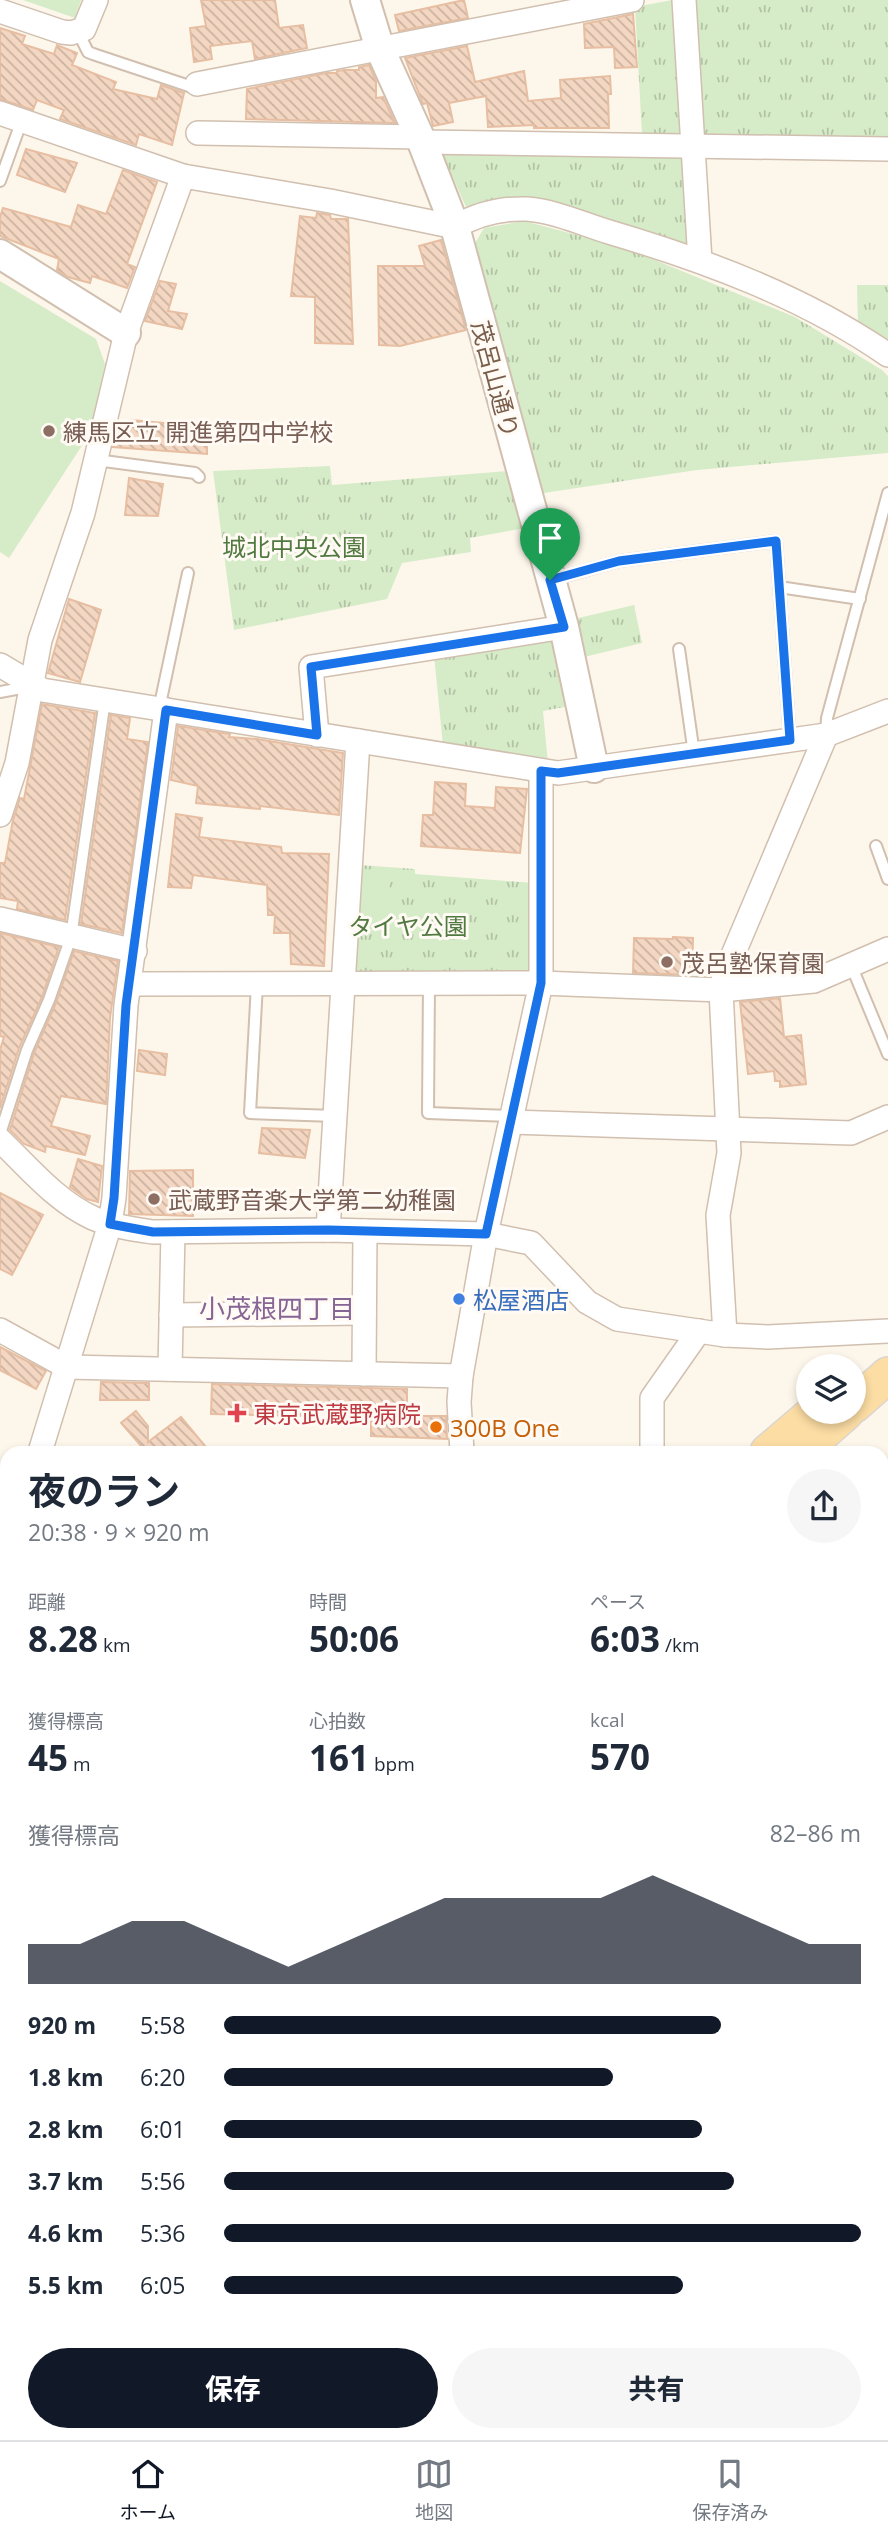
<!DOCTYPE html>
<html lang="ja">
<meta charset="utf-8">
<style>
:root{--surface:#fff;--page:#f6f6f7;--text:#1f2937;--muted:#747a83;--line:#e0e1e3;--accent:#111827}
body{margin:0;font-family:"Open Sans","Noto Sans JP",sans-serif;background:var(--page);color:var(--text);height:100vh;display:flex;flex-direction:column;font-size:26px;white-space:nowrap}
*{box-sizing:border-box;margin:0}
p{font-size:23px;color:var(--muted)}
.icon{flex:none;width:38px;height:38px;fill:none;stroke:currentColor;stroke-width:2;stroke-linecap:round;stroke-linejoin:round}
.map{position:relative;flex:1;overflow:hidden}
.sheet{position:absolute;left:0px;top:1446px;width:889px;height:996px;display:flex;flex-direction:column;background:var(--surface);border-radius:21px 21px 0 0;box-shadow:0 4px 10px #0003}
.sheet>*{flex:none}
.buttons{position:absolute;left:796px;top:1354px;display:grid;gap:14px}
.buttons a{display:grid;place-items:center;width:70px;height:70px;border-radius:50%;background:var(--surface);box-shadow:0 4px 10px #0003;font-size:35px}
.pin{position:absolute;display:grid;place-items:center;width:60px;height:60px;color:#fff;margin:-72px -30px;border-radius:50% 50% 50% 0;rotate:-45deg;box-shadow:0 0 7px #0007}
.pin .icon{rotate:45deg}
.round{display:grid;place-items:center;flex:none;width:74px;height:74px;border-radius:37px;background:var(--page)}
.overview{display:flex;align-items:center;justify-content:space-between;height:119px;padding:0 28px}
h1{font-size:38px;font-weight:700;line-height:52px}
.metrics{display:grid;grid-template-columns:repeat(3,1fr);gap:10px;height:119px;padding:7px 28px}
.metrics div{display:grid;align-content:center}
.metrics b{font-size:35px;font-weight:700}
.metrics small{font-size:19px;font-weight:400}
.metrics p{font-size:19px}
.chart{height:196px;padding:14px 28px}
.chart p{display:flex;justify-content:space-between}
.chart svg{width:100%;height:126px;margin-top:7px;fill:var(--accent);opacity:.7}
.button{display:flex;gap:14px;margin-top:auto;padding:14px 28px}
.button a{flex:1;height:80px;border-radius:42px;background:var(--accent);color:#fff;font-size:28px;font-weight:700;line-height:80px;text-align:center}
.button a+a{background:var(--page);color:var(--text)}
ul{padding:0 28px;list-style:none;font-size:23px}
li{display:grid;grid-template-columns:112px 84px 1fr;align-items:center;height:52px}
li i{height:18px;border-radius:9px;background:var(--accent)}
.menu{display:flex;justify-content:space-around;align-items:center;height:98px;border-top:2px solid var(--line);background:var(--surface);font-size:19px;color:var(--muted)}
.menu a{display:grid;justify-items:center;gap:4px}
.menu .current{color:var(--accent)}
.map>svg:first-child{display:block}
.grass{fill:url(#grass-tufts)}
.garden{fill:#d6ecc8}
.building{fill:url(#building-back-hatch);stroke:#e7bea2;stroke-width:2}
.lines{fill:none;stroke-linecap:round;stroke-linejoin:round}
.service-casing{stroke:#d1bfaf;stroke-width:14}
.pedestrian-casing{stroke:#d1bfaf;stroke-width:21}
.minor-casing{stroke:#d1bfaf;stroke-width:26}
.tertiary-casing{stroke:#d1bfaf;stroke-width:32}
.secondary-casing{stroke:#d6c1af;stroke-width:35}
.primary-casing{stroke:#dcd5d0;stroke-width:38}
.service{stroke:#fff;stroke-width:10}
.pedestrian{stroke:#fff;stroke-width:18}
.minor{stroke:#fff;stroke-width:23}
.tertiary{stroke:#fff;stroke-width:28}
.secondary{stroke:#fff;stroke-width:32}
.primary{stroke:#fcdda4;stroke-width:35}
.route-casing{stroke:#fff;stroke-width:14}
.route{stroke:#1a73e8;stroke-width:9}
.education-dot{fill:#8d6e63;stroke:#fffaf3;stroke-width:2.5}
.shop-dot{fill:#3f7fe0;stroke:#fffaf3;stroke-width:2.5}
.health-dot{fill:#e0444e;stroke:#fffaf3;stroke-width:2.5}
.food-dot{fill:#e8710a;stroke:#fffaf3;stroke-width:2.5}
.labels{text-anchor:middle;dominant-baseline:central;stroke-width:6;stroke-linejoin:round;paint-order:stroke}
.street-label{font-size:24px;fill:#7a5e4c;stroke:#fffaf3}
.education-label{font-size:24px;fill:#785e54;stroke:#fffaf3;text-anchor:start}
.park-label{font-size:24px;fill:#517a41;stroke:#fffaf3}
.shop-label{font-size:24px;fill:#366cbe;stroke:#fffaf3;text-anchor:start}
.health-label{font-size:24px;fill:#be3a42;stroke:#fffaf3;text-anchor:start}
.food-label{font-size:24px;fill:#c56008;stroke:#fffaf3;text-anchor:start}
.neighbourhood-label{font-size:26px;fill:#866595;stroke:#fffaf3}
</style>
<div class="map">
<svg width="888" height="2440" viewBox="0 0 888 2440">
<defs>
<pattern id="grass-tufts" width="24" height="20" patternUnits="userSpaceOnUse" patternTransform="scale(1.75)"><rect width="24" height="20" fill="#d6ecc8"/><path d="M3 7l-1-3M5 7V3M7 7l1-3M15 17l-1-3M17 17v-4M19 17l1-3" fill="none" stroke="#b3c2a5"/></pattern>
<pattern id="building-back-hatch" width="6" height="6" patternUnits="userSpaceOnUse" patternTransform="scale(1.75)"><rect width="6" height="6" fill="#f4d7c2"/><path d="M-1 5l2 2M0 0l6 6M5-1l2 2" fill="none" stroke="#cbb2a0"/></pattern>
</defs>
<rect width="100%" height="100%" fill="#fdf7eb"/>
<g class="grass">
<path d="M672 0 680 136 642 135 635 7Z"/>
<path d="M689 0H888V141L697 134Z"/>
<path d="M442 153 682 154 688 245 527 198 466 207Z"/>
<path d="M524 221 623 247 795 317 882 370 888 376V453L697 470 537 494 471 250 484 228Z"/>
<path d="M857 285H888V349L858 328Z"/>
<path d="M330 466 332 485 508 471 525 528 470 538 471 552 402 563 387 599 234 630 213 471Z"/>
<path d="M634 605 642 643 580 658 570 620Z"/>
<path d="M546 636 557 642 570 706 543 711 548 763 443 746 434 655Z"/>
<path d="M359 865 415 869V874L533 883V969L526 976H362L353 967Z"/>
</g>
<g class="garden">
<path d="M23 0H81L75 18Z"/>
<path d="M0 281 96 339 105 364 92 430 9 558 0 552Z"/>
<path d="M363 869 390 871 387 929 359 927Z"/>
</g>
<g class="building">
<path d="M201 0H275L279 28 303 25 307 48 255 59 252 41 210 46 212 59 194 62 190 28 206 26Z"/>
<path d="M464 0 468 18 399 31 395 15Z"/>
<path d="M633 14 637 67 615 68 614 47 585 48 584 24Z"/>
<path d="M0 28 25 36 22 44 54 54 57 45 77 53 72 65 116 82 113 89 157 99 161 85 184 93 172 145 139 134 136 145 60 119 64 110 37 100 33 110 0 99Z"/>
<path d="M467 46 475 82 524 71 528 101 561 98 560 80 610 76 611 94H608L609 128H534V125L488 127 486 96 449 103 453 122 433 126 427 103 423 104 405 58Z"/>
<path d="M369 65 376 81V98L383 97 395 123 246 119 247 89 326 73H337V71L344 70H359V67Z"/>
<path d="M26 149 77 163 65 192 17 175Z"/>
<path d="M123 170 157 182 127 264 135 267 127 288 92 276 90 283 68 277 57 270 59 259 0 236V217L3 208 71 227 78 205 106 214Z"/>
<path d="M317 213 330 215 331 219H348L353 344 315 343V297L291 296 300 216 316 218Z"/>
<path d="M441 240 466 330 400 346 379 345 378 266H425L419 246Z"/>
<path d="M160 281 176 284 168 311 187 314 182 329 145 321Z"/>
<path d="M131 420 207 427V454L113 447 119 423 131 424Z"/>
<path d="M129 478 163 484 158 516 125 515Z"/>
<path d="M69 599 101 610 80 682 48 673Z"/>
<path d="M42 704 95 713 65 920 17 909 18 901 0 898V863H5L13 820 20 798 24 799Z"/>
<path d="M111 715 130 718 127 739 148 742 122 933 81 924Z"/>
<path d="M178 726 230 734 229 737 257 739 343 753 339 815 260 806V809L196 803 198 786 171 780Z"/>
<path d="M435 782 466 784 465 806 495 808 496 787 527 789 520 853 421 846 423 815H433Z"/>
<path d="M176 814 202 818 199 837 281 847 282 853 329 854 324 966 291 964 290 933H274L275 915H268L267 885 193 875 191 888 168 887Z"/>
<path d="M0 933 59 947 42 997 19 1048 0 1108V1050L4 1037 0 1036Z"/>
<path d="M673 937 693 938 692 975 633 973 634 938 673 939Z"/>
<path d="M74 951 118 961 110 1018 106 1104 61 1096 51 1126 90 1136 85 1155 46 1146 45 1152 24 1144 10 1130 34 1053 56 1003Z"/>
<path d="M780 998 784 1037 801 1035 806 1084 780 1087V1081H775L774 1071 748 1074 740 1002Z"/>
<path d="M139 1050 167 1054 165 1075 137 1071Z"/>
<path d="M262 1128 310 1130 305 1158 259 1153Z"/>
<path d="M78 1159 102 1166 98 1202 87 1199 70 1187Z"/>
<path d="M193 1170V1216L129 1214 130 1171Z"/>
<path d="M0 1193 43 1215 12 1275 0 1269Z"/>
<path d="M0 1347 46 1371 36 1389 0 1370Z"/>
<path d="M101 1382 149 1383V1400H100Z"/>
<path d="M212 1384 407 1389V1416H446L447 1439 371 1436V1411L374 1409 310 1407 309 1416 211 1414Z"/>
<path d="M136 1411 148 1426V1442L181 1417 210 1452H135L142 1447 121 1423Z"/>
</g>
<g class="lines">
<g class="service-casing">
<g id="service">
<path d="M78 32 88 52 93 54 189 86 197 84"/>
<path d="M0 181 22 120"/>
<path d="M96 460 195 473 199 477"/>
<path d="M551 580 619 561 776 541 790 740"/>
<path d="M779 587 860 599"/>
<path d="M679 649 694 754"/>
<path d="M0 692 32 686"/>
<path d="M159 709 188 573"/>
<path d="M826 734 827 718 888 493"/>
<path d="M876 846 888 879"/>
<path d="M851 965 888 1054"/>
<path d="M429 983 428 1113 512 1116"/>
<path d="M257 984 250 1113 335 1116"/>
<path d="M0 1134 27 1050 49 1000 71 937 105 700"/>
<path d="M47 2434 48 2440"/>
<path d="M346 2440 347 2434"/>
<path d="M563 2440 564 2434"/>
<path d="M756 2440 758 2434"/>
</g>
</g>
<g class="pedestrian-casing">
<path id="pedestrian" d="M882 2380 888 2383"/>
</g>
<g class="minor-casing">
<g id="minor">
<path d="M684 0 700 261"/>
<path d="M0 11 62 32 71 33 84 29 96 0"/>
<path d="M197 84 632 0"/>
<path d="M0 113 183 176 330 201 455 227C477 214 501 208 527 209 554 211 583 224 609 232 707 261 804 297 888 355"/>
<path d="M198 133 420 137"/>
<path d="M422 142 888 149"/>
<path d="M0 665 42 690 558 773 826 735 888 711"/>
<path d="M317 735 311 667 564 627"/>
<path d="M0 815 17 763 40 640 83 513 126 333 183 176"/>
<path d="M0 919 135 951"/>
<path d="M130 984 541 983 721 990 814 981 888 949"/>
<path d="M511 1122 851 1133 888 1117"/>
<path d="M0 1140C28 1167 57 1202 93 1218 112 1226 133 1229 153 1232L328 1230 486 1234 531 1243 587 1302 617 1319 725 1335 768 1337 888 1331"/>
<path d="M328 1230 358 741"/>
<path d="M171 1315 364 1313"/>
<path d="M0 1330 67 1367 461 1376"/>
<path d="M725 1335 718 1215 729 1153 721 990 724 976 826 735"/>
<path d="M170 1369 173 1232"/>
<path d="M364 1374 365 1231"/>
<path d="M40 1452 110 1224 114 1198 126 1005 166 710"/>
<path d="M462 1452 459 1402 461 1376 486 1234 541 983V771"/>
<path d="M652 1452V1398L699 1331"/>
<path d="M0 1537 7 1541"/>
<path d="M882 1553 888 1548"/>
<path d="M0 1578 7 1556"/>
<path d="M882 1792H888"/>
<path d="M0 1953 7 1957"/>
<path d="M882 1976 888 1978"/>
<path d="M882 2199 888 2202"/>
<path d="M882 2307 888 2308"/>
<path d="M0 2368 7 2367"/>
<path d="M449 2440V2434"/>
</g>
</g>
<g class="tertiary-casing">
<g id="tertiary">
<path d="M365 0 380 49 422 142 455 227 564 627 594 768"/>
<path d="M0 254 126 333"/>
<path d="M226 2440V2434"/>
</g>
</g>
<g class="secondary-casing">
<path id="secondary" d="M862 2434 873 2440"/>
</g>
<g class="primary-casing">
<g id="primary">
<path d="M854 1405 888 1375"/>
<path d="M804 1449 846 1412"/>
<path d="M768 1452 815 1412"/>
<path d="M0 2130 7 2124"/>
<path d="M0 2160 7 2154"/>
</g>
</g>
<use href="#service" class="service"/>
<use href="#pedestrian" class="pedestrian"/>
<use href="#minor" class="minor"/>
<use href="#tertiary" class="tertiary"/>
<use href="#secondary" class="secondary"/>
<use href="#primary" class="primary"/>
</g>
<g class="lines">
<g class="route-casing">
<path id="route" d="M776 541 790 740 558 773 541 771V983L486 1234 328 1230 153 1232 110 1224 114 1198 126 1005 166 710 317 735 311 667 564 627 550 580 619 561Z"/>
</g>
<use href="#route" class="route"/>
</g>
<g class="education-dot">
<circle cx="49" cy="431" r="7"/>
<circle cx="667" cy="962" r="7"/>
<circle cx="154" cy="1199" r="7"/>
</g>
<circle class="shop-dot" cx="459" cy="1299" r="7"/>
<path class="health-dot" d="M233.5 1402.5h7v7h7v7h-7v7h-7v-7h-7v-7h7z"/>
<circle class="food-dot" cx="436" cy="1427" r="7"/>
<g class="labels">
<g class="street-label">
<text transform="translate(496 379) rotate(75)">茂呂山通り</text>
</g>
<g class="education-label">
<text x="63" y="431">練馬区立 開進第四中学校</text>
<text x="681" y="962">茂呂塾保育園</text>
<text x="168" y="1199">武蔵野音楽大学第二幼稚園</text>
</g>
<g class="park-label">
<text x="294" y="546">城北中央公園</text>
<text x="408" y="925">タイヤ公園</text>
</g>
<g class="shop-label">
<text x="473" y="1299">松屋酒店</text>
</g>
<g class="health-label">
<text x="253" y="1413">東京武蔵野病院</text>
</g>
<g class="food-label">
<text x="450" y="1427">300B One</text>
</g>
<g class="neighbourhood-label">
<text x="277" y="1308">小茂根四丁目</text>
</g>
</g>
</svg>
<div class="buttons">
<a><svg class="icon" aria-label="layers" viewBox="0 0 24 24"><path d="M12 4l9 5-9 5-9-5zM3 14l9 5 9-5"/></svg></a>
</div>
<div class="pin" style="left:550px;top:580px;background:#1e9e55"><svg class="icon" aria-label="arrive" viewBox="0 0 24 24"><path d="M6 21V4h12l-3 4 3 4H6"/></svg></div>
<section class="sheet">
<div class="overview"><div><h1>夜のラン</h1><p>20:38 · 9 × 920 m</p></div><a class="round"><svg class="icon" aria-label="share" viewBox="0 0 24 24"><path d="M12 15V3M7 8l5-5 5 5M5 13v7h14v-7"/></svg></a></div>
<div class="metrics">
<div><p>距離</p><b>8.28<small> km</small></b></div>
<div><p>時間</p><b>50:06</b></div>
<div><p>ペース</p><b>6:03<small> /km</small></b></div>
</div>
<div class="metrics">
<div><p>獲得標高</p><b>45<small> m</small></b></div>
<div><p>心拍数</p><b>161<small> bpm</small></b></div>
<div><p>kcal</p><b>570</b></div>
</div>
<div class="chart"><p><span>獲得標高</span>82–86 m</p>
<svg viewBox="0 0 160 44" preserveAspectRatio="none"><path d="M0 44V30L10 30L20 22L30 22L40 30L50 38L60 30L70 22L80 14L90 14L100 14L110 14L120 6L130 14L140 22L150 30L160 30V44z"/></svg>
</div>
<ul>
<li><b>920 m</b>5:58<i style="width:78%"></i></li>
<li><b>1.8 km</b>6:20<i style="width:61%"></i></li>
<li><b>2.8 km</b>6:01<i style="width:75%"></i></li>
<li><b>3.7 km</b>5:56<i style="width:80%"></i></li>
<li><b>4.6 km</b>5:36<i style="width:100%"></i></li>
<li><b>5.5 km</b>6:05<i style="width:72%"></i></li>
</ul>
<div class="button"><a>保存</a><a>共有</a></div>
</section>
</div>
<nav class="menu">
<a class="current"><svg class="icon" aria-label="home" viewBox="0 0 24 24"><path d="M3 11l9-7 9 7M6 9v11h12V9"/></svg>ホーム</a>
<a><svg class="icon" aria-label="map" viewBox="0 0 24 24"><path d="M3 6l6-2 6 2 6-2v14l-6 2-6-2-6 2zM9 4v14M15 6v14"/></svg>地図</a>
<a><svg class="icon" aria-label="saved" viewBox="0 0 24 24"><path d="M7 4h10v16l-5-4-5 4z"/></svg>保存済み</a>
</nav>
